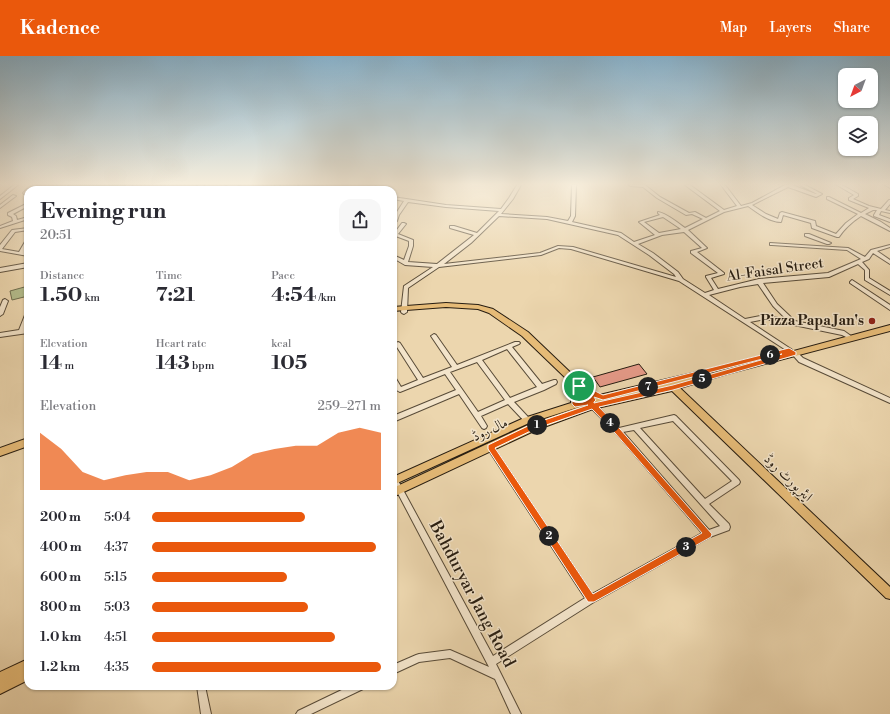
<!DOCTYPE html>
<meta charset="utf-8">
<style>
:root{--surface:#fff;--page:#f7f7f7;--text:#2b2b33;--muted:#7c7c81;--accent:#ea580c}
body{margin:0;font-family:"Libre Bodoni",Amiri,serif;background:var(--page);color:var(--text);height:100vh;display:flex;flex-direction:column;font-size:15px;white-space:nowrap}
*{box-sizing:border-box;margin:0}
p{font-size:13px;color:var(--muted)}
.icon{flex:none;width:22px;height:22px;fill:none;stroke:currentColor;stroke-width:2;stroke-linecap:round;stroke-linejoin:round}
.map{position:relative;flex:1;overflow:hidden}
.drawer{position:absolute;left:24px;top:130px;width:373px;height:504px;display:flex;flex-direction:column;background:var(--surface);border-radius:12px;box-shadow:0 1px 3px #0004}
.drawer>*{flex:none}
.needle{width:26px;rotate:221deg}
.controls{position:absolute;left:838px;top:12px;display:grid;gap:8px}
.controls a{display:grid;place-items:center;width:40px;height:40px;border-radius:8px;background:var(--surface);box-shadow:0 1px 3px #0004;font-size:20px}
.pin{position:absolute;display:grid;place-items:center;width:34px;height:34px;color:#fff;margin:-17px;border:2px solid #fff;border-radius:50%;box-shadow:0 1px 4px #0007}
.km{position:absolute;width:20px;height:20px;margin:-10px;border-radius:50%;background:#222;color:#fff;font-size:11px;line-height:20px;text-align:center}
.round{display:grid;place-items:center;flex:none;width:42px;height:42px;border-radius:12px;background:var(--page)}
.headline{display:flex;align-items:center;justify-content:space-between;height:68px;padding:0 16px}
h1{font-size:22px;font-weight:700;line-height:30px}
.metrics{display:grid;grid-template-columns:repeat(3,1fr);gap:6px;height:68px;padding:4px 16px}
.metrics div{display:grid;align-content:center}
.metrics b{font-size:20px;font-weight:700}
.metrics small{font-size:11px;font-weight:400}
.metrics p{font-size:11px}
.chart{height:112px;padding:8px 16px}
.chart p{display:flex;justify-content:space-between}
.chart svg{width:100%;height:72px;margin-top:4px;fill:var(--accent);opacity:.7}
ul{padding:0 16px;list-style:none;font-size:13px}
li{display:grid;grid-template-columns:64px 48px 1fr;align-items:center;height:30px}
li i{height:10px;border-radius:5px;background:var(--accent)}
header{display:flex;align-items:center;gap:24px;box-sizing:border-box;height:56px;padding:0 20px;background:var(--accent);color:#fff}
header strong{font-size:19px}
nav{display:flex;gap:22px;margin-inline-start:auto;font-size:14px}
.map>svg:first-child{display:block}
.green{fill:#b4be8d;stroke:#6e6e4f}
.building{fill:#e49987;stroke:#271d11}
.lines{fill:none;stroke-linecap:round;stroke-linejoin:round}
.minor-casing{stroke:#584b38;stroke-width:2}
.major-casing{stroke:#271d11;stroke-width:2}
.minor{fill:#f3e4ca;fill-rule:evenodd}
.major{fill:#e6bb77;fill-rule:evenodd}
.route{fill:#ea580c;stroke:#fff;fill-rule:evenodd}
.poi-dot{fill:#8f2418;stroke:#f3e4ca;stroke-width:1.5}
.labels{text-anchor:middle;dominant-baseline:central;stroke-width:3;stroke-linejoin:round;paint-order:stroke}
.street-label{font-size:14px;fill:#271d11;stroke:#f3e4ca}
.poi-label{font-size:14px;font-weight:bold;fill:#271d11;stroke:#f3e4ca;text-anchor:end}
.near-street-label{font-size:17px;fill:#271d11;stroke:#f3e4ca}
</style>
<header>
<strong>Kadence</strong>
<nav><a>Map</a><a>Layers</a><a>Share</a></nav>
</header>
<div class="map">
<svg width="890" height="658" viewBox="0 0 890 658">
<rect width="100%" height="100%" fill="#ecd6ae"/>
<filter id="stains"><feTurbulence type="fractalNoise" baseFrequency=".005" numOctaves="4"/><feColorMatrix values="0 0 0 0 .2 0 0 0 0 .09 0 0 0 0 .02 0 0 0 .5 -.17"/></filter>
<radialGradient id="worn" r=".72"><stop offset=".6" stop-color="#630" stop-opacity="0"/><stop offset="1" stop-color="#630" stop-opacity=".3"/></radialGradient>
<path class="green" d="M28 230V240L12 244 10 235Z"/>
<path class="building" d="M639 308 647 318 600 331 593 321Z"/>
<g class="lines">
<g class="minor-casing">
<g id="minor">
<path d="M14 129H18L0 143V140Z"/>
<path d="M68 129 108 130 131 129 132 130C118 137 86 131 70 130Z"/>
<path d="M199 129H204L203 130 212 134H206L200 131 194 134H189Z"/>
<path d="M228 129H237L247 134H242L232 130 224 134H219Z"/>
<path d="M276 129H280L274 134H270Z"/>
<path d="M298 129H309L340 133 342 134H330L300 130Z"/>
<path d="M371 129H376L367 134H362Z"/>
<path d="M517 129H521L513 143 501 158 547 161 568 165 571 160 572 129H576L575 160 572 166 621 177 634 186 655 179 639 166 660 159 658 157V156C666 157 678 167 685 172L703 163 692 158 686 159 657 142 643 131 631 130 629 129H645L660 141 689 157 695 156 706 162 720 155 685 129H690L724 154 737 150 721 129H725L741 150 752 147 785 129H792L816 138H817L800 129H805L822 138 816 141 788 131 752 149 766 158 778 163 780 157 782 156 815 165 816 170 836 178 846 167 858 158 827 143V141H829L861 157 869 152 849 144V142L854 139 837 129H842L858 138V140L853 143 869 150 881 153 889 144H890V148L885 154 890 155V157L881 155 879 159 890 163V166L874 160V159L877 154H873L865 158 881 166 890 172V175L861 160C852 166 845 172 839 181H837L812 172 811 167 783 159 781 166C769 166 758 157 748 150L724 156 688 174 707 192 697 196 724 217V218L711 222 718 233 759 223 828 217 861 203 847 194 772 189H770V187L848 192 865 201 871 194 890 189V191L877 195 890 204V208L873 197 869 203 862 206 869 214V222L890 235V239L865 224V214L858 208 829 221 763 227 777 248 795 265 844 275 851 280 848 282 842 279 765 263 750 266 791 293 792 294 791 295 789 296 679 225 571 193 559 192 541 199 439 211 408 232 407 256 404 258 402 257 401 256 404 230 433 211 405 209 393 202V199L404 204 409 190V185L393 179 402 167H404L406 168 398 178 413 184V190L408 206 437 208 474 179 450 172V170H454L477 177 499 155 446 151 408 146 399 159 397 165 395 166 393 165 395 159 404 145 393 143V141L446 149 501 153 509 142ZM499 160 547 163 618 179 649 199 674 218 676 221 573 191 558 190 540 197 444 208 471 187ZM663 161 681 173 659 177 644 166ZM684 176 702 192 691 195V197L718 217 706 220V221L714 234 705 237 683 223 678 216 653 197 638 188 662 179ZM758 228 773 250 787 264 765 259 745 263 709 239 740 231Z"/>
<path d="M885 129H890V132Z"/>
<path d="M27 133 30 134H28V138H24L23 137Z"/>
<path d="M13 139 16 140 0 152V149Z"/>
<path d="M28 147V150L13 158 16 160 17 164 28 161V163L0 172V170L13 165 12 161 8 159V157Z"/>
<path d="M28 172V174L15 176 2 193 19 196 26 184 28 183V188L24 197 28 198V200L0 195V189L12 174Z"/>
<path d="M805 178H809L831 187 829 188H827L805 180Z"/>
<path d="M28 207V211L0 216V212Z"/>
<path d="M852 224 890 249V254L850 227V226Z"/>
<path d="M5 243 8 245 3 258 0 260V251L3 244Z"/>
<path d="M28 257V266L25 273H28V277L0 281V277L19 274 25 259Z"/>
<path d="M434 278 436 279 457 309 515 286H519L520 287 519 288 512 291 542 328 554 324H556L557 326 556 328 544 334 514 346 529 362 530 364 529 366 527 367 525 366 508 348 481 360 487 370 486 372 484 373 482 372 459 338 393 366V360L456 334 445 318 400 336C394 334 393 327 393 321H395L401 331 418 324 395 288 398 286 400 287 423 322 452 311 431 280ZM507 293 537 331 510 342 482 304ZM477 306 505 344 478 356 450 316Z"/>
<path d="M792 295H796L803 302 890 342V347L799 306 791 297Z"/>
<path d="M593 347 595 348 619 372 674 359 676 360 739 424 740 426 739 428 709 448 729 468 730 471 729 474 710 481 594 546 496 608 521 658H511L495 623 450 602 419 606 393 618V609L416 599 419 598 450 594 489 611 393 428V418L395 419 493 600 585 542 488 393 487 391 488 389 490 388 492 389 592 538 702 477 616 377 591 352 590 350 591 348ZM673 365 732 425 705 443 640 372ZM634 374 720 470 709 474 623 376Z"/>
<path d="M197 630H205L211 658H201Z"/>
<path d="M350 630H364L363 633 311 658H296L298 655Z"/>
</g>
</g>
<g class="major-casing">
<g id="major">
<path d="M446 247 478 249 493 253 528 276 595 340 697 316 700 317 701 320 890 269V275L727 318 680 332 890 531V543L886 542 672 335 593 353 536 374 393 441V432L530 368 588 348 529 367 393 429V421L524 362 571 347V333L574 330 522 280 489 257 478 253 446 251 393 255V251ZM579 335 587 342 579 344Z"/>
<path d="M28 382V390L0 400V392Z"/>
<path d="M28 603V624L0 638V616Z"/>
</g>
</g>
<use href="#minor" class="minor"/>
<use href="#major" class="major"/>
</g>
<linearGradient id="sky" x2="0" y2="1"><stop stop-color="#89b6d2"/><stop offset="0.58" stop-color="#f6eddb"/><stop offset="1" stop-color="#f6eddb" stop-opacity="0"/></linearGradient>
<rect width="890" height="221" fill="url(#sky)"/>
<path class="route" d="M789 292 796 296V299L673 334 599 351 620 373 712 478 711 481 594 546H588L488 393V389L530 369 588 349 575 351 572 348V333L579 327 603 339ZM782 298 673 329 594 347V346L596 344 594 341 603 344ZM578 340 582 343 578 345ZM592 353 615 377 702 477 593 538 495 392 535 373Z"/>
<circle class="poi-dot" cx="872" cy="265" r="4"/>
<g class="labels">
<g class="street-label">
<text transform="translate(775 214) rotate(-8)">Al-Faisal Street</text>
<text transform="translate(490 374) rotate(-25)">مال روڈ</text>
<text transform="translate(788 422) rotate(44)">ایئرپورٹ روڈ</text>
</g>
<g class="poi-label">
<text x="864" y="265">Pizza Papa Jan's</text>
</g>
<g class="near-street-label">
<text transform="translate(472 538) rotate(62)">Bahduryar Jang Road</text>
</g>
</g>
<rect width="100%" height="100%" filter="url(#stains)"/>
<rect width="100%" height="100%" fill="url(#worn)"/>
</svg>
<div class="controls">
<a><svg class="needle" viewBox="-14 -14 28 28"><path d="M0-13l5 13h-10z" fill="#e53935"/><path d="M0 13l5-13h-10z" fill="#7c7c81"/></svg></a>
<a><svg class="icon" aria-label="layers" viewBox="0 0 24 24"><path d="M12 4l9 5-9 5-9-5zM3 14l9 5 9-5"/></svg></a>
</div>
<div class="pin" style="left:579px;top:330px;background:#1e9e55"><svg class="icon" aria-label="arrive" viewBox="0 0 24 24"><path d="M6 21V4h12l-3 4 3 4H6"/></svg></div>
<b class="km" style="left:537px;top:369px">1</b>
<b class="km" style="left:549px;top:480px">2</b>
<b class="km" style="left:686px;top:491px">3</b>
<b class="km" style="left:610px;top:367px">4</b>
<b class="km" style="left:702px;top:323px">5</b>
<b class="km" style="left:770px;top:299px">6</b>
<b class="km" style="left:648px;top:331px">7</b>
<section class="drawer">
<div class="headline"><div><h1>Evening run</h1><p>20:51</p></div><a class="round"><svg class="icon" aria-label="share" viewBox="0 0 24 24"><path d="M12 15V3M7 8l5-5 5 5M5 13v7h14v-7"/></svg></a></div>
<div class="metrics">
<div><p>Distance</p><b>1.50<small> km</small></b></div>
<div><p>Time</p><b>7:21</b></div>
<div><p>Pace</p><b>4:54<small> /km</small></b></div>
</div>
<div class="metrics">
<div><p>Elevation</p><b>14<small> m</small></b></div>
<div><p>Heart rate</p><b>143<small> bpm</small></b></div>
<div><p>kcal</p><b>105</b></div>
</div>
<div class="chart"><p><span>Elevation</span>259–271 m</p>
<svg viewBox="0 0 160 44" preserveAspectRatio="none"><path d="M0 44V9L10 19L20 33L30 38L40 35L50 33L60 33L70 38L80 35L90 30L100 22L110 19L120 17L130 17L140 9L150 6L160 9V44z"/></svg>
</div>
<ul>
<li><b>200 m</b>5:04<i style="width:67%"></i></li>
<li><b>400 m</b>4:37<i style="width:98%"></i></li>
<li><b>600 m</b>5:15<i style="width:59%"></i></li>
<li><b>800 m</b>5:03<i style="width:68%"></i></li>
<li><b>1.0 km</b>4:51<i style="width:80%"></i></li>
<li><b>1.2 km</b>4:35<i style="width:100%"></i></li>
</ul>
</section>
</div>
